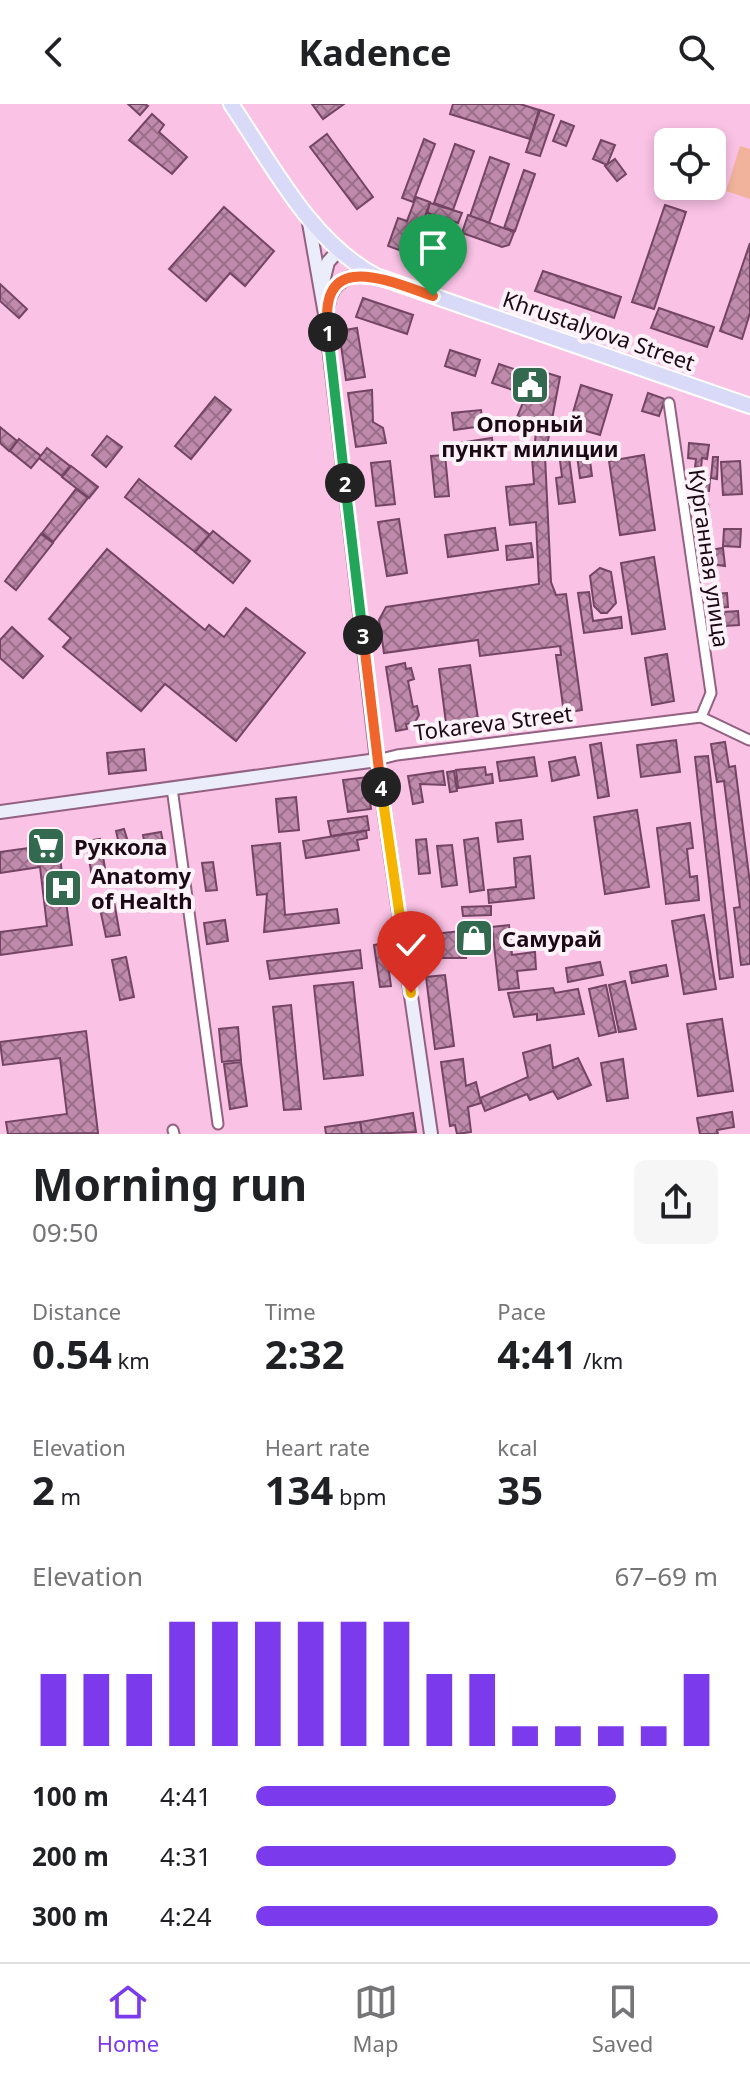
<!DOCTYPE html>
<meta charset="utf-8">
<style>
:root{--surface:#fff;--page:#f6f6f6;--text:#202124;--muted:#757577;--line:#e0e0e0;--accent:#7c3aed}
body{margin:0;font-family:"Noto Sans",sans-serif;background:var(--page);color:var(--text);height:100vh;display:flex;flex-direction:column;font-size:30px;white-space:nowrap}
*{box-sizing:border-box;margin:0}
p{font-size:26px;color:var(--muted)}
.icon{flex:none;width:44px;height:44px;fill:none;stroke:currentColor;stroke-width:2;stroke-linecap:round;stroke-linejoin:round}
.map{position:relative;height:1030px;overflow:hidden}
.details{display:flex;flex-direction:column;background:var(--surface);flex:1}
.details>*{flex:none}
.buttons{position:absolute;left:654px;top:24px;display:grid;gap:16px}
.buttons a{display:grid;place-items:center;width:72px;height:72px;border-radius:12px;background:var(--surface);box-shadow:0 4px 12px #0003;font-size:40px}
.pin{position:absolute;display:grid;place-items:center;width:68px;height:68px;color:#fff;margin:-82px -34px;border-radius:50% 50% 50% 0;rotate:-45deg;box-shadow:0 0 8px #0007}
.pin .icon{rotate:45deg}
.km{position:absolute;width:40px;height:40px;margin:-20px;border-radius:50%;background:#222;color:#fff;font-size:22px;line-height:40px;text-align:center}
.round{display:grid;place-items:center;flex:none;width:84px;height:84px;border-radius:12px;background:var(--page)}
.overview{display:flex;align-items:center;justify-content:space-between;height:136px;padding:0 32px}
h1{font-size:44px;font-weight:700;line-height:60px}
.metrics{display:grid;grid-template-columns:repeat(3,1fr);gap:12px;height:136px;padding:8px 32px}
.metrics div{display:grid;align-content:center}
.metrics b{font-size:40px;font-weight:700}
.metrics small{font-size:22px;font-weight:400}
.metrics p{font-size:22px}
.chart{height:224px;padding:16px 32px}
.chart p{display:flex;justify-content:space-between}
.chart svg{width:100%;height:144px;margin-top:8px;stroke:var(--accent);stroke-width:6}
ul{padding:0 32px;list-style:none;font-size:26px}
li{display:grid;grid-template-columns:128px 96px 1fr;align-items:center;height:60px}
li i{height:20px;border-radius:10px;background:var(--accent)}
header{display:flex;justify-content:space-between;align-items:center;height:104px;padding:0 32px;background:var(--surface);font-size:36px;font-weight:700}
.menu{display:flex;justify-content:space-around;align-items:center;height:112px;border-top:2px solid var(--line);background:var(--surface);font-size:22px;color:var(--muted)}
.menu a{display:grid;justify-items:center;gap:4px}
.menu .on{color:var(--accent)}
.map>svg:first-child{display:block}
.pitch{fill:#f2b39c}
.building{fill:url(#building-cross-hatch);stroke:#744463;stroke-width:2}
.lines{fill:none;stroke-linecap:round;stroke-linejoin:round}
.street-casing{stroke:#936181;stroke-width:13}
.secondary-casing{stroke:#936181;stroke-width:16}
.primary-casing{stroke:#fff;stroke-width:18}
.street{stroke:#fff;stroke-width:9}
.secondary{stroke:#ecedfb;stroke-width:12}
.primary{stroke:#d8daf7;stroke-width:14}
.split-1-casing{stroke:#fff;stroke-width:16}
.split-2-casing{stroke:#fff;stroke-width:16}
.split-3-casing{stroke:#fff;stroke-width:16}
.split-4-casing{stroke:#fff;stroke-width:16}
.split-5-casing{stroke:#fff;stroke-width:16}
.split-6-casing{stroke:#fff;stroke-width:16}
.split-1{stroke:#f0652b;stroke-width:10}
.split-2{stroke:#22a559;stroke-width:10}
.split-3{stroke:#22a559;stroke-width:10}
.split-4{stroke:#f0652b;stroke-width:10}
.split-5{stroke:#f5b400;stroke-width:10}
.split-6{stroke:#f5b400;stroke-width:10}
.labels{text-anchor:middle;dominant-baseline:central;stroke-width:8;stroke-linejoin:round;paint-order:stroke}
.street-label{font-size:22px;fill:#1c0916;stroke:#fef2f9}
.poi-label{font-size:22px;font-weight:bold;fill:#1c0916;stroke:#fef2f9;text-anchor:start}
</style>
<header><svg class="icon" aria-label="back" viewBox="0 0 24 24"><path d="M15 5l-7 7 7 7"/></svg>Kadence<svg class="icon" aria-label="search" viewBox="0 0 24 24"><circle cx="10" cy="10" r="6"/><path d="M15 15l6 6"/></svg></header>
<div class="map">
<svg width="750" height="1030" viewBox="0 0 750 1030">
<defs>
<pattern id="building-cross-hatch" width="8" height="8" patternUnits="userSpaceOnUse" patternTransform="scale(2)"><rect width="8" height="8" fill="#bf8aab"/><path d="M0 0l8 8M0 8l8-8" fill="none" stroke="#9a6f8a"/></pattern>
</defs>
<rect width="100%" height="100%" fill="#fac2e5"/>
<path class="pitch" d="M740 42 750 45V95L726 87Z"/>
<g class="building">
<path d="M128 0H145L148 2 140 11Z"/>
<path d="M312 0H344L323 15Z"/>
<path d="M453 0H520L539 6 530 35 450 10Z"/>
<path d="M540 6 554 11 540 52 526 48Z"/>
<path d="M152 10 164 21 159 28 187 53 172 70 129 36Z"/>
<path d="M561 17 574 22 566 42 553 37Z"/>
<path d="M327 30 373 93 357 105 310 43Z"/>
<path d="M424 35 435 40 413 98 402 94Z"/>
<path d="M601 36 615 41 607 61 593 55Z"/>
<path d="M455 40 474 47 453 106 434 99Z"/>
<path d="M490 53 509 60 489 119 470 112Z"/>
<path d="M615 55 626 70 617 77 605 62Z"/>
<path d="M524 66 535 70 515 127 504 124Z"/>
<path d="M416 93 430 98 422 122 445 131 435 159 388 142 398 114 407 117Z"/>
<path d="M430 99 462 109 458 119 427 109Z"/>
<path d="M665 101 686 108 654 205 632 198Z"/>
<path d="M224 103 274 147 245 182 230 169 206 197 169 165Z"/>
<path d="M468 111 514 128 509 141 502 143 462 129Z"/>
<path d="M750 139V209L742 235 720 227Z"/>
<path d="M543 167 621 193 614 214 535 187Z"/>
<path d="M0 180 27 205 19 214 0 197Z"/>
<path d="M363 194 413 211 407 230 356 213Z"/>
<path d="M659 204 714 223 707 243 651 224Z"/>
<path d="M357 224 365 273 346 276 339 227Z"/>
<path d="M450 246 480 256 475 272 445 262Z"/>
<path d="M499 260 543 275 537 294 492 279Z"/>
<path d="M547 269 560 273 546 347H534L537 319 517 313 524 296 539 297Z"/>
<path d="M581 281 612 291 600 331 569 322Z"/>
<path d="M372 286 373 318 383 324 386 339 356 343 348 289Z"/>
<path d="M648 289 665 295 659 312 642 307Z"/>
<path d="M215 293 231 306 191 355 175 342Z"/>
<path d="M481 306 483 322 454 326 452 309Z"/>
<path d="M0 323 17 337 9 347 0 339Z"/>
<path d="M107 332 122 343 106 363 92 351Z"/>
<path d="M492 334 493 344 453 349 452 340Z"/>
<path d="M19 335 41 352 31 364 10 347Z"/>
<path d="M567 339 575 398 559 400 556 374 562 373 558 340Z"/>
<path d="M689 339 709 341 707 355 702 354 701 364 695 363 696 355 688 354Z"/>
<path d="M47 344 70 362 62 372 39 354Z"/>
<path d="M589 349 592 372 580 374 577 351Z"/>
<path d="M445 351 449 392 435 393 431 352Z"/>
<path d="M644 351 655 426 620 431 609 357Z"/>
<path d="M545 352 551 478 556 491 566 490 582 606 564 609 556 551H561L560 542 480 552 478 536 384 549 379 516 386 503 539 480 536 418 510 421 506 383 534 380 532 353Z"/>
<path d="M713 353H718L717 375 711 374Z"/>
<path d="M390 357 395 400 376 402 371 359Z"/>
<path d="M740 357 742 390 723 391 721 358Z"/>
<path d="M71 362 98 383 89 394 62 373Z"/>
<path d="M139 375 210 431 195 448 125 393Z"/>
<path d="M692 375H710L709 387 691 386Z"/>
<path d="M76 385 88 394 53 438 42 429Z"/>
<path d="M706 389 709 405 695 408 692 392Z"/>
<path d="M399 415 407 469 387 472 378 418Z"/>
<path d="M495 424 498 446 448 453 445 431Z"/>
<path d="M724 425H741L740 443 723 442Z"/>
<path d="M213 427 250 457 233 479 195 448Z"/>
<path d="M41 430 53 439 16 486 5 477Z"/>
<path d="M531 439 533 453 507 456 506 442Z"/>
<path d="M723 444 725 462 711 460 709 446Z"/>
<path d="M107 445 205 526 209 521 224 533 246 504 305 549 236 637 165 580 141 607 63 543 71 534 49 515Z"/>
<path d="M654 453 665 525 632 530 621 459Z"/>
<path d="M600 464 611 468 616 499 607 509H601L594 502 590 472Z"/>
<path d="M589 488 593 517 621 513 622 524 584 529 578 489Z"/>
<path d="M727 489 728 503 714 504 713 490Z"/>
<path d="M738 507 739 521 725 522 724 508Z"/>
<path d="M12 523 43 552 23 574 0 554V536Z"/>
<path d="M667 550 674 597 652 601 645 554Z"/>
<path d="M405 559 406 565 411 564 414 575 408 577 413 603 417 602 419 611 415 618 406 620 407 625 396 627 386 563Z"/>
<path d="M470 561 478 615 446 619 439 565Z"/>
<path d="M676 636 680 668 641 673 637 641Z"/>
<path d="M725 638 729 663 735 662 750 779V860L741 861 734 804 740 803 724 677 717 678 711 640Z"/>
<path d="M601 639 609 692 598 694 590 641Z"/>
<path d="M144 645 146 666 109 670 107 649Z"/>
<path d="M708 652 733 873 720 875 695 653Z"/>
<path d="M534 653 537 672 500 677 497 658Z"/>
<path d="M575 653 579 671 552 677 549 658Z"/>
<path d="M485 663 486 671 492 670 493 679 458 684 456 666Z"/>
<path d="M443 667 445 681 420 680 423 698 413 700 408 672Z"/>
<path d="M454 667 457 687 450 688 447 668Z"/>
<path d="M367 673 371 705 348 708 343 676Z"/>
<path d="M296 693 299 726 279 728 276 695Z"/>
<path d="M637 706 649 783 605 790 594 713Z"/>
<path d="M367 712 369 726 331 732 328 717Z"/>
<path d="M521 716 523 735 498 738 496 719Z"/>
<path d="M690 719 693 744 687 745 690 773 697 772 699 796 666 800 657 724Z"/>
<path d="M124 725 129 741 120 744 116 727Z"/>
<path d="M366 727 367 734 357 736 359 746 306 754 303 737Z"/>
<path d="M161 728 164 743 146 746 143 731Z"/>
<path d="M478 734 484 786 470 788 464 736Z"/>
<path d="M100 735 106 770 92 773 86 737Z"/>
<path d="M426 735 430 769 419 770 416 736Z"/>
<path d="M280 739 285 811 337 805 339 819 264 828 267 790 257 791 252 742Z"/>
<path d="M58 740 72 841 0 851V828L47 822 40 763 0 769V748Z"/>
<path d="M452 741 457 781 442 783 437 742Z"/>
<path d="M530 752 534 794 489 799 488 786 516 783 514 754Z"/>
<path d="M213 758 217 786 206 787 202 759Z"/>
<path d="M113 792 120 831 106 833 98 795Z"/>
<path d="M491 802V811L463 812 462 803Z"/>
<path d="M704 811 716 885 684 890 672 817Z"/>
<path d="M225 816 228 837 207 840 204 819Z"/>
<path d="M509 821 512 851 535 848 536 865 517 867 519 884 499 886 492 823Z"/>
<path d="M461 827 466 854H436L435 844 425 845 424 831Z"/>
<path d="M488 830V845L468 846V831Z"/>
<path d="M385 839 391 882 380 883 374 841Z"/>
<path d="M360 846 362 864 270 875 267 857Z"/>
<path d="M126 853 134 893 120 896 112 856Z"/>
<path d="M600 858 603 871 568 878 566 864Z"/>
<path d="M666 861 668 872 632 879 630 868Z"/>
<path d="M445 871 454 942 435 945 426 873Z"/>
<path d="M625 877 636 925 619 928 609 881Z"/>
<path d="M353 878 363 971 324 975 314 882Z"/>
<path d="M606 881 616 928 599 932 589 885Z"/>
<path d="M553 884 555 889 578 885 584 910 537 916V910L514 913 508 889Z"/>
<path d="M291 901 301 1005 284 1006 273 903Z"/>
<path d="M722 915 733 987 698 992 687 920Z"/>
<path d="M238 923 241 956 222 958 219 925Z"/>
<path d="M86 927 98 1029 8 1030 6 1018 67 1010 60 954 3 961 0 938Z"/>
<path d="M550 941 553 964 578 954 591 981 558 995 553 987 530 996 527 990 485 1007 480 994 528 973 523 949Z"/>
<path d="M463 955 466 982 476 978 481 999 468 1003 471 1028 457 1030 455 1021 450 1022 441 958Z"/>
<path d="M623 955 628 994 607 997 601 959Z"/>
<path d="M241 958 247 1002 230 1005 224 960Z"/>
<path d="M732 1008 734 1023 717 1026 718 1030H700L697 1014Z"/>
<path d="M413 1009 416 1028 362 1030 360 1018Z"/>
<path d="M360 1018 362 1030H326L325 1023Z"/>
</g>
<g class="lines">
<g class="street-casing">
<g id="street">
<path d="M669 299 711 589 701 613"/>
<path d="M377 656 397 651 701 613 749 636"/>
<path d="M172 684 218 1020"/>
<path d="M173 1026 174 1030"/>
</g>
</g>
<g class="secondary-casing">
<g id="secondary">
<path d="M308 113 326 216 377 656 431 1030"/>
<path d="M323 178 328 158 338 147"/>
<path d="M328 201C331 176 353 168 376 172"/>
<path d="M0 708 377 656"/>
</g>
</g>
<g class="primary-casing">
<path id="primary" d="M231 0C272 60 310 137 376 172L750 302"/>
</g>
<use href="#street" class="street"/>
<use href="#secondary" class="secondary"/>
<use href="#primary" class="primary"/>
</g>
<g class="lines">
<g class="split-1-casing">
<path id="split-1" d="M328 228C318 144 386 176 433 192"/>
</g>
<g class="split-2-casing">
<path id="split-2" d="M328 228 345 379"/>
</g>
<g class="split-3-casing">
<path id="split-3" d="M345 379 363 531"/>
</g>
<g class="split-4-casing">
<path id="split-4" d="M363 531 381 683"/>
</g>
<g class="split-5-casing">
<path id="split-5" d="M381 683 403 834"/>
</g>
<g class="split-6-casing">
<path id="split-6" d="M403 834 411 889"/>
</g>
<use href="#split-1" class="split-1"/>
<use href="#split-2" class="split-2"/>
<use href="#split-3" class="split-3"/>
<use href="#split-4" class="split-4"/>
<use href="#split-5" class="split-5"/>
<use href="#split-6" class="split-6"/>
</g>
<defs>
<g id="civic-square" transform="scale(2)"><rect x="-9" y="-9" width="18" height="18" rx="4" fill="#33694f" stroke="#fef2f9"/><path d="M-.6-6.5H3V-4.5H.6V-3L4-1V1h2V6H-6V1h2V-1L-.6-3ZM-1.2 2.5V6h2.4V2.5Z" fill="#fff"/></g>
<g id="supermarket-square" transform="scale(2)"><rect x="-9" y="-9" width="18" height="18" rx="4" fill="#33694f" stroke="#fef2f9"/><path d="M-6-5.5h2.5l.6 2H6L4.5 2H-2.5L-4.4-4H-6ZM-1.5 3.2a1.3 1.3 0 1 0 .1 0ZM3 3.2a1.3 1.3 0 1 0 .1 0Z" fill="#fff"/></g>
<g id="hospital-square" transform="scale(2)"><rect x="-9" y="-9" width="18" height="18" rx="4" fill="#33694f" stroke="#fef2f9"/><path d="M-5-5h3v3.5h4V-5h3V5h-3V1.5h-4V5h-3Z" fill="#fff"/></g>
<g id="shop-square" transform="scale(2)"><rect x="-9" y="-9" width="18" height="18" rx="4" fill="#33694f" stroke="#fef2f9"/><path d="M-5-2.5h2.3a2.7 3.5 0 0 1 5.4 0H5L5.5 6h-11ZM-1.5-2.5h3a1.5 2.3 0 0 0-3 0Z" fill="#fff"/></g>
</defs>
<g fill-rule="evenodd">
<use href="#civic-square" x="530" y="281"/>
<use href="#supermarket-square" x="46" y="742"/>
<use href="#hospital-square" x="63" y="784"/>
<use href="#shop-square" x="474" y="834"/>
</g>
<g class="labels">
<g class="street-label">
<text transform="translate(599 226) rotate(19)">Khrustalyova Street</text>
<text transform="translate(710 454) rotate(82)">Курганная улица</text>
<text transform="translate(493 618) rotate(-7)">Tokareva Street</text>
</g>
<g class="poi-label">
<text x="530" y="319" text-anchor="middle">Опорный<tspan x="530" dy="25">пункт милиции</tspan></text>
<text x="74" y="742">Руккола</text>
<text x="91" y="771">Anatomy<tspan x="91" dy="25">of Health</tspan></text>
<text x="502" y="834">Самурай</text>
</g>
</g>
</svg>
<div class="buttons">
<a><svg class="icon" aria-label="locate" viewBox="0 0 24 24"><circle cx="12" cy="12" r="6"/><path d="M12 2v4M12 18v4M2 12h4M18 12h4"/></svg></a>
</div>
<div class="pin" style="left:433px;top:192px;background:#1e9e55"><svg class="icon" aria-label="arrive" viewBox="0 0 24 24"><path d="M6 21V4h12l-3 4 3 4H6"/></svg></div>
<div class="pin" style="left:411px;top:889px;background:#d93025"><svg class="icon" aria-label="check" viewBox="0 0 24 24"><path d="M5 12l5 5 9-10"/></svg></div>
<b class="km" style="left:328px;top:228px">1</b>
<b class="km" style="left:345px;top:379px">2</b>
<b class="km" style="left:363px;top:531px">3</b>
<b class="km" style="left:381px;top:683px">4</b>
</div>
<section class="details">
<div class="overview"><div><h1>Morning run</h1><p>09:50</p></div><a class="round"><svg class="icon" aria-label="share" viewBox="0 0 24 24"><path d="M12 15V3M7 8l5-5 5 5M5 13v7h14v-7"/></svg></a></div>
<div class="metrics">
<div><p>Distance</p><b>0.54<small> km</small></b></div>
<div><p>Time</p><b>2:32</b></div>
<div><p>Pace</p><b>4:41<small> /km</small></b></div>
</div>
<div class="metrics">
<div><p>Elevation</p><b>2<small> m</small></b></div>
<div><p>Heart rate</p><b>134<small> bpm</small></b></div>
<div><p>kcal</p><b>35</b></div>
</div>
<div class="chart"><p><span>Elevation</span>67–69 m</p>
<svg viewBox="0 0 160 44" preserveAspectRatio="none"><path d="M5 44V22M15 44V22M25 44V22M35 44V6M45 44V6M55 44V6M65 44V6M75 44V6M85 44V6M95 44V22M105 44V22M115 44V38M125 44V38M135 44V38M145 44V38M155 44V22"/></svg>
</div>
<ul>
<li><b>100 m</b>4:41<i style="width:78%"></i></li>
<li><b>200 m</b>4:31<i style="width:91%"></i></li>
<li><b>300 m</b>4:24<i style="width:100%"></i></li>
</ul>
</section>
<nav class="menu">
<a class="on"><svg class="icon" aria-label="home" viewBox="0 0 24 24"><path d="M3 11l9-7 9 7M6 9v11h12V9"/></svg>Home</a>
<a><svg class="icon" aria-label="map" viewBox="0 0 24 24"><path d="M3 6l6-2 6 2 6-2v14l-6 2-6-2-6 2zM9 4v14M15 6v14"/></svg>Map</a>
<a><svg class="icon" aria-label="saved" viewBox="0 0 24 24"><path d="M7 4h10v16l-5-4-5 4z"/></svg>Saved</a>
</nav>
